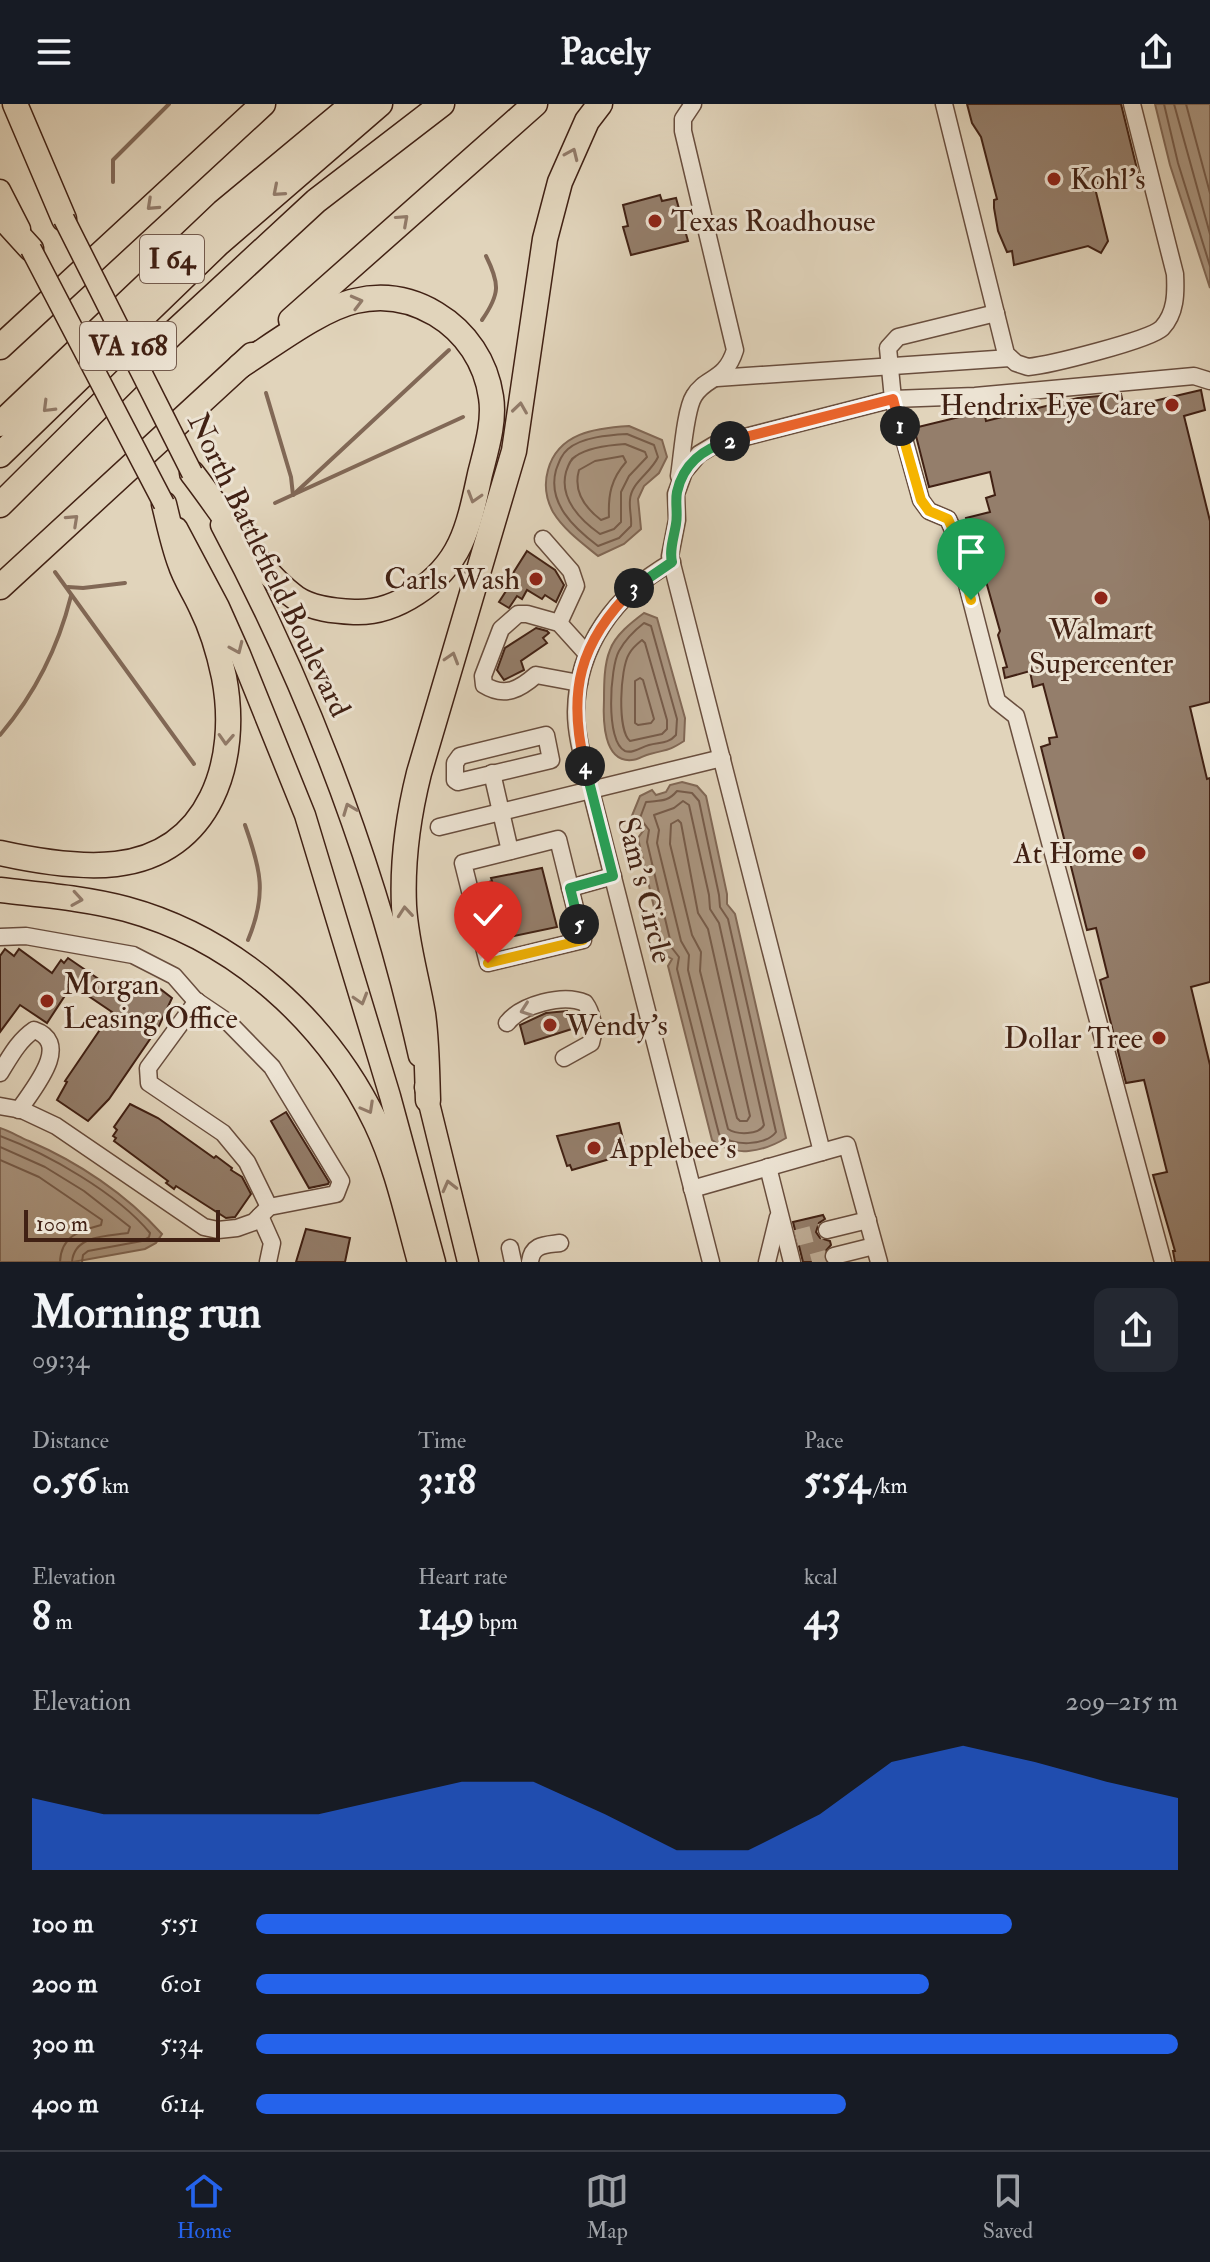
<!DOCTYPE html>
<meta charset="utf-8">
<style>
:root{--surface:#171b24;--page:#242831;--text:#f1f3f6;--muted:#9ea1a6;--line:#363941;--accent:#2563eb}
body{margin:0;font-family:"IM FELL Double Pica",serif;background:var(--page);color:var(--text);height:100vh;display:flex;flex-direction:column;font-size:30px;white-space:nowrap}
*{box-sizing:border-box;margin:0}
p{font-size:26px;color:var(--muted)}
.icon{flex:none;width:44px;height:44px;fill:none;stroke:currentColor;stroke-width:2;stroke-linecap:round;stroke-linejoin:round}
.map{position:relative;height:1158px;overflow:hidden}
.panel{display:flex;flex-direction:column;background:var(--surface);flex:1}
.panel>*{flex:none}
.scale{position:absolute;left:24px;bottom:20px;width:196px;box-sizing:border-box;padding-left:8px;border:4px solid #412114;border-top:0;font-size:22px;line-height:28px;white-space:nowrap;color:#412114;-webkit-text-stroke:6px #ece3d3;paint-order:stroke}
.pin{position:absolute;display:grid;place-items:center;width:68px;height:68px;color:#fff;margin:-82px -34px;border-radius:50% 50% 50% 0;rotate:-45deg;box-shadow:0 0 8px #0007}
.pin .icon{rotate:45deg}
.km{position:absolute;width:40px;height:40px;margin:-20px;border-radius:50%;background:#222;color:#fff;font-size:22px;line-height:40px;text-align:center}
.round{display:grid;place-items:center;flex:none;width:84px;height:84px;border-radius:16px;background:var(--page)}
.headline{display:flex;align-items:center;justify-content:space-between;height:136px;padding:0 32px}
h1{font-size:44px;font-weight:700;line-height:60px}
.metrics{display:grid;grid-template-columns:repeat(3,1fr);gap:12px;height:136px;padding:8px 32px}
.metrics div{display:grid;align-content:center}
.metrics b{font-size:40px;font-weight:700}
.metrics small{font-size:22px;font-weight:400}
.metrics p{font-size:22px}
.chart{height:224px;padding:16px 32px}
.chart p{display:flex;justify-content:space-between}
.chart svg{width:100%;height:144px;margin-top:8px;fill:var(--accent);opacity:.7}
ul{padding:0 32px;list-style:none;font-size:26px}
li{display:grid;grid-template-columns:128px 96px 1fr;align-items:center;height:60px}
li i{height:20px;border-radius:10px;background:var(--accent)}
header{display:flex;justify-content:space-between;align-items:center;height:104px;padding:0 32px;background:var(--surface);font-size:36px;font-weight:700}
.tabs{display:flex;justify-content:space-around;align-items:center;height:112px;border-top:2px solid var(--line);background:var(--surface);font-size:22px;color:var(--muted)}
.tabs a{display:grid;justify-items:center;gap:4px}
.tabs .selected{color:var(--accent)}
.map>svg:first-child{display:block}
.water{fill:#ab9782;stroke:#816856;stroke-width:2}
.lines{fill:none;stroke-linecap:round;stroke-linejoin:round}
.shore{stroke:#765c4b;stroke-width:2}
.stream{stroke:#816856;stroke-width:4}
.building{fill:#947e6b;stroke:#412114;stroke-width:2}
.minor-tunnel{stroke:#c1b09a;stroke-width:16;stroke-dasharray:16 8;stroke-linecap:butt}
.minor-casing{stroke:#694e3e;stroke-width:19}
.major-casing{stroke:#412114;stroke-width:23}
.highway-casing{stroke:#412114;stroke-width:27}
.minor{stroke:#ece3d3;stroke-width:16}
.major{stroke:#e1d4bb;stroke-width:20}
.highway{stroke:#e1d4bb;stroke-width:24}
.major-bridge-casing{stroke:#412114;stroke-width:23;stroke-linecap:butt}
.major-bridge{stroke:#e1d4bb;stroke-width:20}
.oneway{stroke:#917a68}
.oneway2{stroke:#968274}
.split-1-casing{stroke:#fff;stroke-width:16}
.split-2-casing{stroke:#fff;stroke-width:16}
.split-3-casing{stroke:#fff;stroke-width:16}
.split-4-casing{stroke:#fff;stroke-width:16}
.split-5-casing{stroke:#fff;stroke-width:16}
.split-6-casing{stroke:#fff;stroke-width:16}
.split-1{stroke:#f5b400;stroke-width:10}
.split-2{stroke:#f0652b;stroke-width:10}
.split-3{stroke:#22a559;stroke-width:10}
.split-4{stroke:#f0652b;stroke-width:10}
.split-5{stroke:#22a559;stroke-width:10}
.split-6{stroke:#f5b400;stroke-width:10}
.poi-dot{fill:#8f2418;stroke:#ece3d3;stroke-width:3}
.labels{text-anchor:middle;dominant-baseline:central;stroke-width:6;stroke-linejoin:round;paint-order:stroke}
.shield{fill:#ece3d3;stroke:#745b4d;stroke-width:2}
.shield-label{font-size:28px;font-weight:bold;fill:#412114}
.poi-label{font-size:30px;fill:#412114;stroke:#ece3d3;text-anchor:start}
.street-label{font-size:30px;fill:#412114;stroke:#ece3d3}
</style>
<header><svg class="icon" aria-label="menu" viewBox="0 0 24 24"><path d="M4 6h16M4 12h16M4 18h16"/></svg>Pacely<svg class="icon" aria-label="share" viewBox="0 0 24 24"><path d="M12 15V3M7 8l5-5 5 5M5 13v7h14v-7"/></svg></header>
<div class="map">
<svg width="1210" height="1158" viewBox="0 0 1210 1158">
<rect width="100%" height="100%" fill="#e1d4bb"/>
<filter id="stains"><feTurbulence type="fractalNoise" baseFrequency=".0025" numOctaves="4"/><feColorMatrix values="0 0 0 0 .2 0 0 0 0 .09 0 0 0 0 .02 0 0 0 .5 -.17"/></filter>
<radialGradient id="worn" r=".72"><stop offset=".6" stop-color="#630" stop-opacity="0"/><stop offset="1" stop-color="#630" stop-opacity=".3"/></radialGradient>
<g class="water">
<path d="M1155 0H1210V184L1170 61Z"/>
<path d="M629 322 662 336 667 353 659 369 644 382 638 395 641 425 624 440 598 452C582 439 564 426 553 408 546 395 544 380 548 366 558 329 595 324 629 322Z"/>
<path d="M644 509 657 514 685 614 684 637C667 648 667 645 650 650 644 651 638 656 632 656 603 659 603 615 604 596 604 581 604 560 610 546 615 531 632 518 644 509Z"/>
<path d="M682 678 697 682 706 692 727 790V800L735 810 786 1034C763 1048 734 1054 712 1036L668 862 672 855 665 851 638 734 643 727 636 726 631 714 640 692 652 686 656 691 666 688 670 681Z"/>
<path d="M0 1024C10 1027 19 1033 29 1037 78 1058 126 1090 162 1130L156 1139 145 1145 73 1158H0Z"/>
</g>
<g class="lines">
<g class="shore">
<path d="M1164 0 1178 59 1210 162"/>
<path d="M1174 0 1210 130"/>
<path d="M1186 0 1210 89"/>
<path d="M627 330 654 341 658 353C651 369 631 378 630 396 629 405 632 414 631 422L619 434 598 442C574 424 547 399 556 366 559 358 561 351 568 345 582 333 609 331 627 330Z"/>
<path d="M625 340 645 348 647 353 629 372 621 388V418L614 425 600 430C580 416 559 394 566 368 568 362 570 355 576 352 589 343 610 341 625 340Z"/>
<path d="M623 352 626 358C611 375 608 391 609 413L601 416C584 403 573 387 579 366L595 357Z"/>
<path d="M644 519 651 522 677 615 676 631C668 640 660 638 649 641 641 643 633 650 625 647 605 638 610 563 619 547 625 536 635 526 644 519Z"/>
<path d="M642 536 645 539 667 616V625L662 630 630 637C617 626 620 565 629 550 632 544 637 540 642 536Z"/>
<path d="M640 574 643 576 654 615 651 619 638 621 635 619V577Z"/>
<path d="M677 687 692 689 699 697 719 791 720 803 728 815 776 1028C766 1042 731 1043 719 1030L677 865 679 853 672 844 647 738 649 726 640 714 646 698C659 696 667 699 677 687Z"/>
<path d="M683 697 689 701 709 791 710 805 719 819 764 1021C759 1031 737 1031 728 1025L688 866 689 851 681 837 657 739 659 726 654 711 674 704Z"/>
<path d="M678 716 681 719 698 809 708 825 750 1012 747 1017H740L737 1014 700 867 701 848 692 831 670 740 671 720Z"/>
<path d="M0 1032C48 1050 117 1089 150 1129L149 1133 142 1137 88 1147 83 1151 82 1158"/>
<path d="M0 1043 45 1063 84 1087 130 1123 128 1129C107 1132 74 1131 72 1158"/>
<path d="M0 1056 39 1073 102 1116 101 1121C79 1127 61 1132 60 1158"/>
</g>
<g class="stream">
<path d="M113 78V56L169 0"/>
<path d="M482 216C500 190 500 180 486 152"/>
<path d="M266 289 291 373 293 391"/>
<path d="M293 391 449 246"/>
<path d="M275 399 463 313"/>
<path d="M55 468 194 660"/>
<path d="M68 483 83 484 125 479"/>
<path d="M0 631C35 590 58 544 71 492"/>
<path d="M245 721C261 766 267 790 248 836"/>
</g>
</g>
<g class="building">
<path d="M967 0H1121L1138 69 1094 80 1108 137 1101 149 1088 142 1014 161 1012 147 1007 148 998 127 994 104V96L997 95 981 33 972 19Z"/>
<path d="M660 91 662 97 676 94 688 137 631 151 623 123 628 122 623 101Z"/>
<path d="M1201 286 1205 306 1184 312 1210 417V598L1190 603 1207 675 1210 674V878L1191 883 1210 961V1158H1175L1173 1147H1175L1153 1071 1167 1068 1144 976 1126 979 1100 876 1108 873 1096 824 1087 826 1041 643 1050 640 1049 634 1057 633 1043 580 1033 583 1030 567 1005 574 1003 564 1007 563 998 531 1000 527 971 424H968L966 414 990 408 986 394 995 391 990 368 929 383 914 324 984 307 986 317 1078 294 1121 290 1124 304Z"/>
<path d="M527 447 555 466 564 481 556 498 545 491 542 495 527 486 522 495 517 492 509 504 499 498 506 487 503 485Z"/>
<path d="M536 524 547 527 549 529 543 534 547 539 521 557 524 566 504 576 497 566 505 544Z"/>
<path d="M542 764 557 823 504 834 501 830 489 778 492 777 491 774Z"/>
<path d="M5 845 14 852 19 845 52 869 61 856 64 859 68 854 125 893 136 877 146 882 150 877 172 894 159 922 109 995 88 1017 57 996 67 978 65 977 112 908 72 881 47 919 20 901 0 928V852Z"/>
<path d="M567 907 569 915 575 913 578 923 525 940 520 921 546 909Z"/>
<path d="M130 1000 158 1014 214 1054 216 1052 232 1064 231 1066 242 1073 251 1090 235 1113 226 1114 176 1082 174 1085 166 1079 168 1077 114 1037 116 1034 113 1032 117 1026 114 1023Z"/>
<path d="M286 1008 329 1078 328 1080 309 1084 271 1017Z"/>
<path d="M619 1019 627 1050 572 1066 570 1061 567 1062 557 1032Z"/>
<path d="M823 1111 825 1115 819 1119 816 1128 820 1134 830 1137 831 1141 823 1150 825 1158H803L793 1118Z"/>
<path d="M306 1125 350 1134 345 1158H296Z"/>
</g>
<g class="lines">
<g class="minor-tunnel">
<path d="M796 1134 827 1126"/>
<path d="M812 1158 834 1152"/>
</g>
<g class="minor-casing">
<g id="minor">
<path d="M944 0 1006 250 1016 259 1028 263C1049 261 1150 236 1162 224 1176 209 1176 189 1175 170L1132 0"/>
<path d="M996 209 898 233 888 244 893 295 975 292 1194 272 1210 277"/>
<path d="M717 274 1010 254"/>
<path d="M679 372C682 354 685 306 694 292 706 272 725 278 735 246L683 27V15L693 0"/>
<path d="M543 435 571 467 576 482 559 519"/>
<path d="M672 458C616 490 577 541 576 608 576 634 585 661 591 687L711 1158"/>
<path d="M579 579 536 571C520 585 505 594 484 581L483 572 501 525 518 510H527L559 519 587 550"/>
<path d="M546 631 551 656 458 678 455 676V659L460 652Z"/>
<path d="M492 669 510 747"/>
<path d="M439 723 722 654"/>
<path d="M558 735 583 836 488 859 463 759Z"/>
<path d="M570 784 613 772"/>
<path d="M0 833 26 832 133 851 174 872 195 896 229 919 272 963 341 1077 336 1090 269 1103 254 1118 237 1124 218 1126 204 1123 56 1022 22 1006 0 1002"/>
<path d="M197 897 148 964 149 979 223 1029 247 1058 269 1103"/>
<path d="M507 919C521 901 563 889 585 899 593 910 595 926 591 939L564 954"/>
<path d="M0 969C10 953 18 937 34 926 73 939 33 985 19 1006"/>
<path d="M822 1048 847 1041 879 1158"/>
<path d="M768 1063 792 1158"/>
<path d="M692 1085 822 1048 670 452 677 416 676 390 684 368 699 350 714 341 893 295 921 396 929 407 948 415 953 426 997 597 1016 612 1163 1158"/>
<path d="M260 1112 272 1139 268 1158"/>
<path d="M827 1126 868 1116"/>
<path d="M510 1144 513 1158"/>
<path d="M834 1152 874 1142"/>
<path d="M530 1158C532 1140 545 1141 560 1139"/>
<path d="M767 1158 778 1113"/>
</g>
</g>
<g class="major-casing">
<g id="major">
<path d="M0 86 20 125"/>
<path d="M221 421C311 590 377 765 419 952"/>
<path d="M177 424 219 503 240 550 305 711 390 992 435 1158"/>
<path d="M425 983 468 1158"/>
</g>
</g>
<g class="highway-casing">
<g id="highway">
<path d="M15 0 64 115"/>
<path d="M0 111 31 145"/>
<path d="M291 216 535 0"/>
<path d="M0 243 263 0"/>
<path d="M0 320 223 108 353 0"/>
<path d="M0 351 218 140 380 0"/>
<path d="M192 369C220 405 260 469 296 494 312 505 335 507 354 508 396 510 442 478 460 440 470 419 475 393 480 370 486 346 495 318 491 293 486 258 466 228 436 210 411 195 384 190 355 197 320 205 272 242 240 262"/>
<path d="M0 401 172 230 316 97 442 0"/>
<path d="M0 483 252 251"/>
<path d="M0 749C36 757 79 764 116 760 211 749 240 656 224 573 219 549 212 525 201 503 195 489 185 475 180 459 173 440 169 420 164 400"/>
<path d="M0 786C42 791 85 794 126 805 236 835 327 917 376 1019 397 1063 407 1111 420 1158"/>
<path d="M428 996C427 968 427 938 423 910 417 874 406 839 404 802 402 757 408 713 419 669L514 347 545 135 560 78 587 17 600 0"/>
</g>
</g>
<use href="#minor" class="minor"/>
<use href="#major" class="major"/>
<use href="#highway" class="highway"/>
<g class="major-bridge-casing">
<g id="major-bridge">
<path d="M64 115 192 369"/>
<path d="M31 145 164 400"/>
</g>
</g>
<use href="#major-bridge" class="major-bridge"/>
</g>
<defs><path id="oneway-chevron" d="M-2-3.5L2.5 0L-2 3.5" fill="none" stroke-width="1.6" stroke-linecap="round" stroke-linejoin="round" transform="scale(2)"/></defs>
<g class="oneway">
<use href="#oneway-chevron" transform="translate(572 50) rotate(-66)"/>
<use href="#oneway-chevron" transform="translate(278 87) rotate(139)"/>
<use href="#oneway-chevron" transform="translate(152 101) rotate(137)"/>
<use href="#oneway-chevron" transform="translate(403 116) rotate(-42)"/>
<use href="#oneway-chevron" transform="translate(357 198) rotate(-15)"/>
<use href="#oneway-chevron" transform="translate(48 303) rotate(135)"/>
<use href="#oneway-chevron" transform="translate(520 304) rotate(-82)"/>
<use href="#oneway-chevron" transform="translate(474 393) rotate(107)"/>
<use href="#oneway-chevron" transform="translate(73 416) rotate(-43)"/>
<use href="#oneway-chevron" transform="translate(237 544) rotate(66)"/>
<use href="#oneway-chevron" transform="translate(452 554) rotate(-73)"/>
<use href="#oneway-chevron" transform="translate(226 635) rotate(93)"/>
<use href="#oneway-chevron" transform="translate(349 705) rotate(-111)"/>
<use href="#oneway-chevron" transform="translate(77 795) rotate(9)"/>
<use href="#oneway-chevron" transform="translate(405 808) rotate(-95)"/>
<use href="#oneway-chevron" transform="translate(361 895) rotate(73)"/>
<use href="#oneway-chevron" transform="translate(368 1004) rotate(61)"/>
<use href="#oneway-chevron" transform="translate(449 1082) rotate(-104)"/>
</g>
<use class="oneway2" href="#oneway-chevron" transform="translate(526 906) rotate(160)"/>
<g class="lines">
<g class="split-1-casing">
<path id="split-1" d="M900 322 921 396 929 407 948 415 953 426 971 496"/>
</g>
<g class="split-2-casing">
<path id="split-2" d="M730 337 893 295 900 322"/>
</g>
<g class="split-3-casing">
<path id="split-3" d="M634 484 672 458C669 446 674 433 676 420 678 410 675 398 677 388 683 360 704 344 730 337"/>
</g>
<g class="split-4-casing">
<path id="split-4" d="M585 662C567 588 579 538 634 484"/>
</g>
<g class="split-5-casing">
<path id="split-5" d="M579 820 570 784 613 772 585 662"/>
</g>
<g class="split-6-casing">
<path id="split-6" d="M488 859 583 836 579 820"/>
</g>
<use href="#split-1" class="split-1"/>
<use href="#split-2" class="split-2"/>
<use href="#split-3" class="split-3"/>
<use href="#split-4" class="split-4"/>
<use href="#split-5" class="split-5"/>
<use href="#split-6" class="split-6"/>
</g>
<g class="poi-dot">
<circle cx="1054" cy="75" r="8"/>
<circle cx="655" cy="117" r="8"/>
<circle cx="1172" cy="301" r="8"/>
<circle cx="536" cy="475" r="8"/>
<circle cx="1101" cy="494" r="8"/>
<circle cx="1139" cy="749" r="8"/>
<circle cx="47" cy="897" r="8"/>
<circle cx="550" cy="921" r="8"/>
<circle cx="1159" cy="934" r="8"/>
<circle cx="594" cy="1044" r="8"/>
</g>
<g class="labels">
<g class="shield">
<rect x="140" y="131" width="64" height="48" rx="6"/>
<rect x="80" y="218" width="96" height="48" rx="6"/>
</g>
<g class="shield-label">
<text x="172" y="155">I 64</text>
<text x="128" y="242">VA 168</text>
</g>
<g class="poi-label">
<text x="1070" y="75">Kohl's</text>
<text x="671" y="117">Texas Roadhouse</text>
<text x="1156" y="301" text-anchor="end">Hendrix Eye Care</text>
<text x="520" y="475" text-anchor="end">Carls Wash</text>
<text x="1101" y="525" text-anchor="middle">Walmart<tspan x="1101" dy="34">Supercenter</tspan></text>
<text x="1123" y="749" text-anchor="end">At Home</text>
<text x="63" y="880">Morgan<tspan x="63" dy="34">Leasing Office</tspan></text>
<text x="566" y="921">Wendy's</text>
<text x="1143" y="934" text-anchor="end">Dollar Tree</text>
<text x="610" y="1044">Applebee's</text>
</g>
<g class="street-label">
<text transform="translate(269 461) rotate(64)">North Battlefield Boulevard</text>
<text transform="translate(645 786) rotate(76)">Sam's Circle</text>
</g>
</g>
<rect width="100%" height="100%" filter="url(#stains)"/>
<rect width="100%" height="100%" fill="url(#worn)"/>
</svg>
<div class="scale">100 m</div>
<div class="pin" style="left:971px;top:496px;background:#1e9e55"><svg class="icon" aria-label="arrive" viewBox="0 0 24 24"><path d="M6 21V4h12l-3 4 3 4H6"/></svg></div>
<div class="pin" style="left:488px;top:859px;background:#d93025"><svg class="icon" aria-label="check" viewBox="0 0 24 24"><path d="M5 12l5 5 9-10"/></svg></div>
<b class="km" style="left:900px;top:322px">1</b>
<b class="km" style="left:730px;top:337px">2</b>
<b class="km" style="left:634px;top:484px">3</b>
<b class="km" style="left:585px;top:662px">4</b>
<b class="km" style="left:579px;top:820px">5</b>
</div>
<section class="panel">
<div class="headline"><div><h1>Morning run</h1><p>09:34</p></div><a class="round"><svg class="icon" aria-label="share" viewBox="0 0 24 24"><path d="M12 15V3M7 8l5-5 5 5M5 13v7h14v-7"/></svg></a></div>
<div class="metrics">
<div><p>Distance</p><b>0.56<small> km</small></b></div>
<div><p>Time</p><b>3:18</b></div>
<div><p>Pace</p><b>5:54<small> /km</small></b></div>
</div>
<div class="metrics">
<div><p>Elevation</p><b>8<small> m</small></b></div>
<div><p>Heart rate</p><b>149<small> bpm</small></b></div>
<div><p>kcal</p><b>43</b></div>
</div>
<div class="chart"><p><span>Elevation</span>209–215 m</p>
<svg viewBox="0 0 160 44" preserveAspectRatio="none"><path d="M0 44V22L10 27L20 27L30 27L40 27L50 22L60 17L70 17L80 27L90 38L100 38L110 27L120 11L130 6L140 11L150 17L160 22V44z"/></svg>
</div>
<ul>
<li><b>100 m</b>5:51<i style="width:82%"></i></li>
<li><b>200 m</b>6:01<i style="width:73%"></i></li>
<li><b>300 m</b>5:34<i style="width:100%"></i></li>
<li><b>400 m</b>6:14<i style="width:64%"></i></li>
</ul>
</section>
<nav class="tabs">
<a class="selected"><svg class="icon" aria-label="home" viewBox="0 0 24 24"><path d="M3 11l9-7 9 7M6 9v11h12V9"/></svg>Home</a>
<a><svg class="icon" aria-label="map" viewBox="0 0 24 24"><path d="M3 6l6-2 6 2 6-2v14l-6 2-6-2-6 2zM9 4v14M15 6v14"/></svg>Map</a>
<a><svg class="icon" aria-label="saved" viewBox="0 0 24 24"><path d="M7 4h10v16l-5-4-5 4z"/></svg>Saved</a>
</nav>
